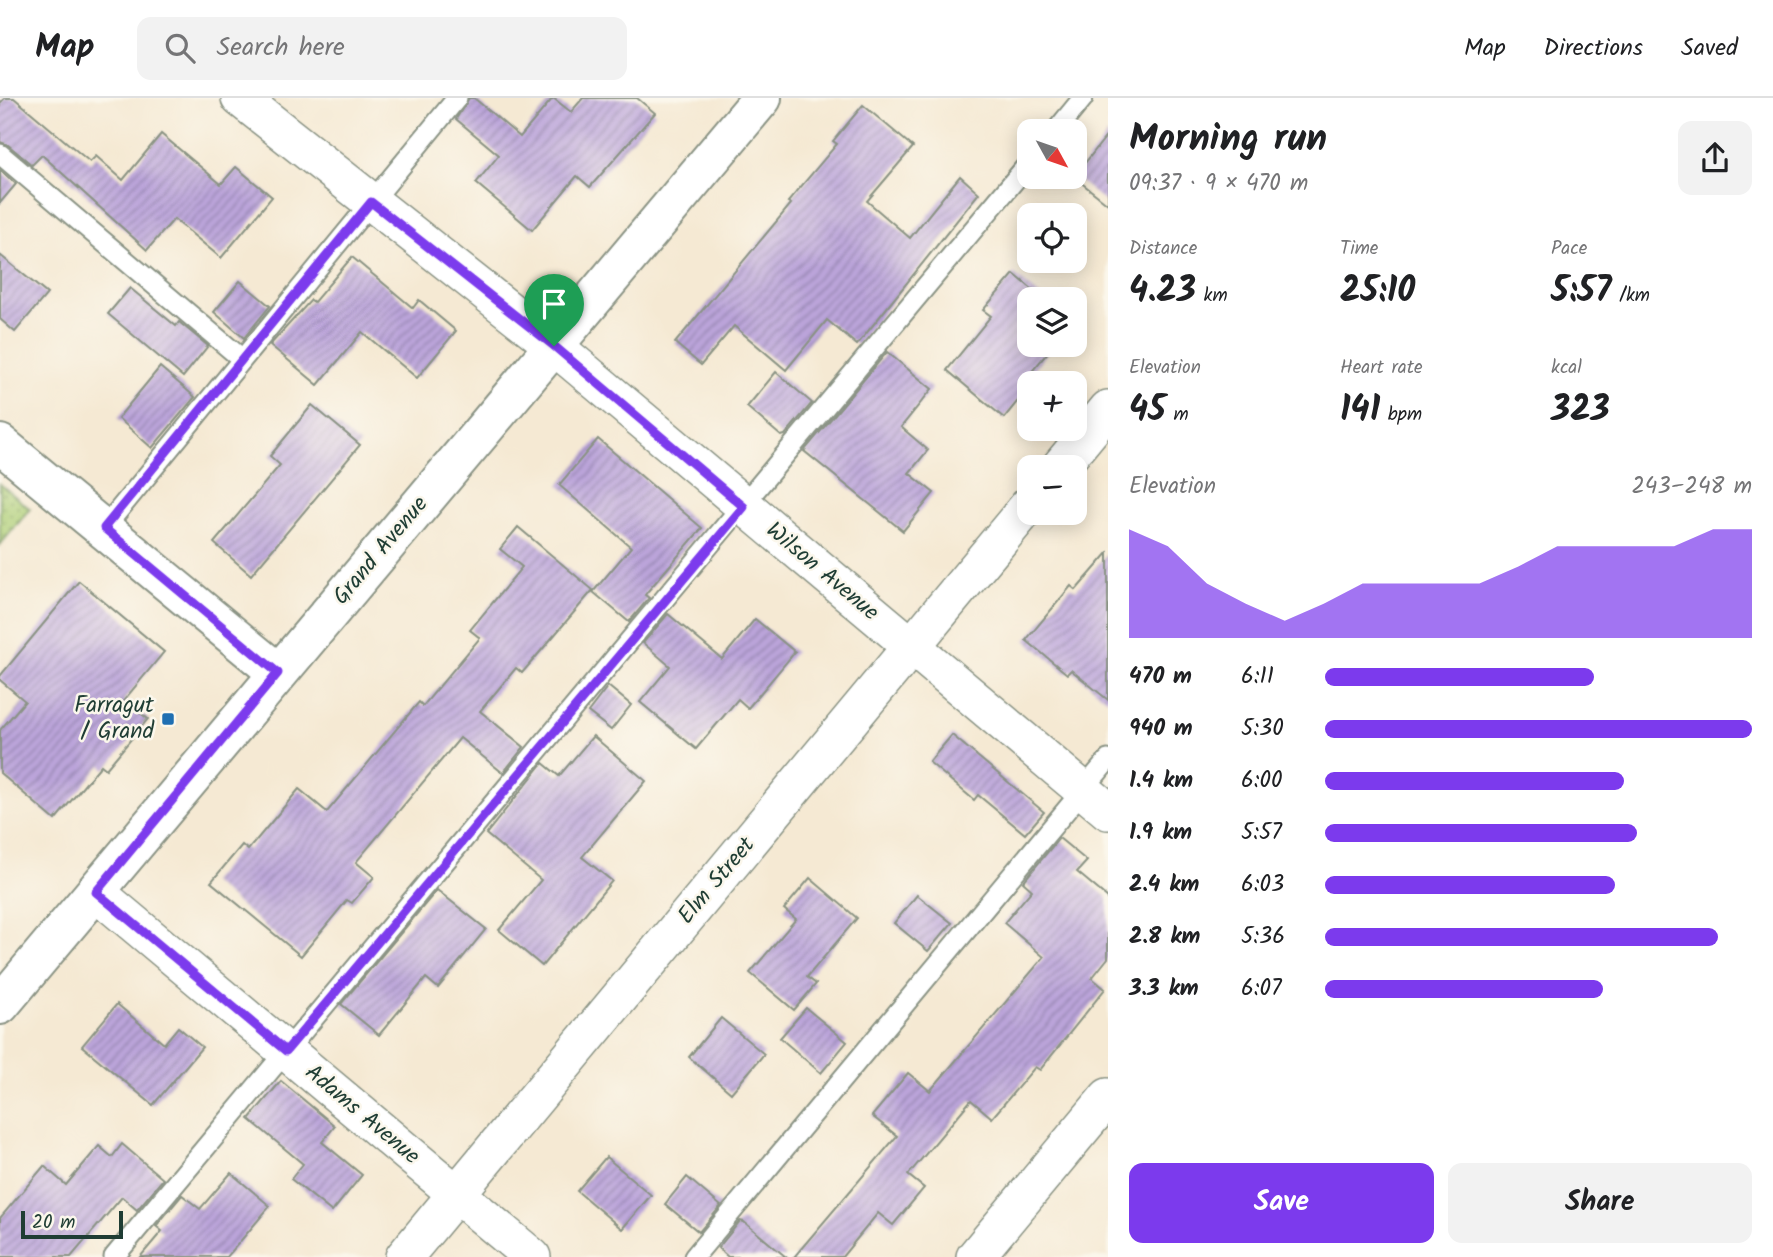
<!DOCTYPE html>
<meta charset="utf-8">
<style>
:root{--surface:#fff;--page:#f2f2f2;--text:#202124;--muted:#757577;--line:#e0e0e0;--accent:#7c3aed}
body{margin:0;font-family:Kalam,sans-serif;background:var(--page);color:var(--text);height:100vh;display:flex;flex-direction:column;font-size:26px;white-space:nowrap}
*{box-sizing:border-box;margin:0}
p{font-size:23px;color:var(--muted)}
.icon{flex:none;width:38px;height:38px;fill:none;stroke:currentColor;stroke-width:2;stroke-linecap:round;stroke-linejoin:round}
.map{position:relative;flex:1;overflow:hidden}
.side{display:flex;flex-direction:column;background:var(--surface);width:665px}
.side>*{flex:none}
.needle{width:46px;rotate:130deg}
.fabs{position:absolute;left:1017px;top:21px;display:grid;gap:14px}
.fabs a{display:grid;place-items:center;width:70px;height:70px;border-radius:14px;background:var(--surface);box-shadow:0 4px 18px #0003;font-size:35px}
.scale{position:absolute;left:21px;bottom:18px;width:102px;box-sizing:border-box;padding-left:7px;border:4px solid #1f3d34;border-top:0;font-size:19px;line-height:24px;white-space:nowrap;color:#1f3d34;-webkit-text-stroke:5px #fbf7ec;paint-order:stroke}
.pin{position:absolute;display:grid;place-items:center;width:60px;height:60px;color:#fff;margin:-72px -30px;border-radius:50% 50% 50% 0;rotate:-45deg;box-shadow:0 0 7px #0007}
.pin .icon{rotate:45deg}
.round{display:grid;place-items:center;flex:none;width:74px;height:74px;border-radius:14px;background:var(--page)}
.summary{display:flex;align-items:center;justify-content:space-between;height:119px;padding:0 21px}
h1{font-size:38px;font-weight:600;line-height:52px}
.figures{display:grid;grid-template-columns:repeat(3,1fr);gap:10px;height:119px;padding:7px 21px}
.figures div{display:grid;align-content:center}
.figures b{font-size:35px;font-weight:600}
.figures small{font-size:19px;font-weight:400}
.figures p{font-size:19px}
.chart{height:196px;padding:14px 21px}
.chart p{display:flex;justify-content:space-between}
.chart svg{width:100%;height:126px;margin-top:7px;fill:var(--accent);opacity:.7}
.cta{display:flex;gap:14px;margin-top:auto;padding:14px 21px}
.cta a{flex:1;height:80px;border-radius:14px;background:var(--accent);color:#fff;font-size:28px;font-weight:600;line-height:80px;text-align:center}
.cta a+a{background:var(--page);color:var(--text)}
ul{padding:0 21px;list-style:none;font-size:23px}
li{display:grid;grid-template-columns:112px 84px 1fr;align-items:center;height:52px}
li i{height:18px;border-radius:9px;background:var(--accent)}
header{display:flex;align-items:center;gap:42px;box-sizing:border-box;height:98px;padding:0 35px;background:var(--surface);border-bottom:2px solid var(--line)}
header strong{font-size:33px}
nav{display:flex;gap:38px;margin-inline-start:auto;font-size:24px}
.search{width:490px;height:63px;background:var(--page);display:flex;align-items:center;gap:18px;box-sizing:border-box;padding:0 24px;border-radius:14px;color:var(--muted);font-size:26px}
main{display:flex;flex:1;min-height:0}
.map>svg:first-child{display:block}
.park{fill:url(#park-dots);stroke:#668655;stroke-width:2}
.building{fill:url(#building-hatch)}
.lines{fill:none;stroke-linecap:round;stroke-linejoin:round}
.lane-casing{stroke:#8a9384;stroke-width:23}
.street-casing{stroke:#8a9384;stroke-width:40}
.secondary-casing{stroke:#8a9384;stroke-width:42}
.lane{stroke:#fff;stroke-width:19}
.street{stroke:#fff;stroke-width:37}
.secondary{stroke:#fff;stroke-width:38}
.route-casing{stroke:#fff;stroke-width:14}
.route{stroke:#7c3aed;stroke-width:9}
.poi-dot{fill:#1f6fb2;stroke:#fbf7ec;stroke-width:2.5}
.labels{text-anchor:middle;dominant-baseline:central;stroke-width:5;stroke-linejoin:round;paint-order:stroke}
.street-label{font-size:23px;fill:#1f3d34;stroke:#fbf7ec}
.poi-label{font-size:23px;fill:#1f3d34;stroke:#fbf7ec;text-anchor:end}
</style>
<header>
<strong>Map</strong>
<div class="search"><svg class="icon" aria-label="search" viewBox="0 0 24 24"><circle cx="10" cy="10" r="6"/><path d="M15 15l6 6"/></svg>Search here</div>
<nav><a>Map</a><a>Directions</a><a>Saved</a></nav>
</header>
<main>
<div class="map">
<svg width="1108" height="1159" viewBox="0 0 1108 1159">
<defs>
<pattern id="park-dots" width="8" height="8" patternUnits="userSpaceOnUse" patternTransform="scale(1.75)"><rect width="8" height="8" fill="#adce76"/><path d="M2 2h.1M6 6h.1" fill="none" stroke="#8ca862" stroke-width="1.8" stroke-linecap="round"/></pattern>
<pattern id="building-hatch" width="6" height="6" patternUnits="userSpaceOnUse" patternTransform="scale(1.75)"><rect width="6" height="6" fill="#bba4da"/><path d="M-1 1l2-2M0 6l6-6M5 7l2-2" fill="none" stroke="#9787b2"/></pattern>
</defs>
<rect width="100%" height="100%" fill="#fbf7ec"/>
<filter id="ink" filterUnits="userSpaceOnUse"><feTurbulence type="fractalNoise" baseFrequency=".0143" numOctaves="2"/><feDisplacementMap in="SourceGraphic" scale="14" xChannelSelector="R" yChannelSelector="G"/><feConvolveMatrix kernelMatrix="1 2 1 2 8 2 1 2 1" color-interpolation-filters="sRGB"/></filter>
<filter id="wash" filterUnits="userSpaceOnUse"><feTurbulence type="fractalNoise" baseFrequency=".00686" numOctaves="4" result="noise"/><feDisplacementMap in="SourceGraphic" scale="28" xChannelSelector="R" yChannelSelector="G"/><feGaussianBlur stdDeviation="1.57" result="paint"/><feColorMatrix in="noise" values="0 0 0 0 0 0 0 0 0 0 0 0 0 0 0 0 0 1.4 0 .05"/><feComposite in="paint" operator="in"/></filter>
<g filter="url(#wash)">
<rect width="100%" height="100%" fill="#f5e9d3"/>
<path class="park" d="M0 386 30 411 0 447Z"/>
<g id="blocks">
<g class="building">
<path d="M5 0H14L90 64 96 58 123 82 161 36 221 86 236 69 272 99 221 160 174 121 147 152 42 57 32 67 8 47 0 44V5Z"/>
<path d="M469 0H474L520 39 553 0 571 14 583 0H637L655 15 590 89 577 78 532 132 476 85 499 57 456 21Z"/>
<path d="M863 7 913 49 867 103 910 140 960 78 979 95 857 247 827 222 786 272 734 228 701 267 675 245 791 106 788 104 837 46 833 43Z"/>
<path d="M1108 36V106L1074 79Z"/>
<path d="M0 72 16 86 0 105Z"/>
<path d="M0 157 47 196 15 234 0 221Z"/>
<path d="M352 159 413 210 419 202 456 233 417 280 362 234 318 287 270 247 311 202 314 204Z"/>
<path d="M1014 176 1044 201H1029V247H1054L1028 278 1034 283 1029 285V289L1004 320 947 272 991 218 983 212Z"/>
<path d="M240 183 270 208 244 240 214 214Z"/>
<path d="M130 190 176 228 179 224 208 248 183 279 108 216Z"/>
<path d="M887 254 932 291 901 329 928 352 909 375 934 395 903 433 804 353Z"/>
<path d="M160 269 195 299 152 350 118 320Z"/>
<path d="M776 274 812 305 785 337 781 338 747 309Z"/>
<path d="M312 307 360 347 251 477 214 445 280 367 270 358Z"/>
<path d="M598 341 702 430 648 493 645 497 649 500 629 524 593 494 631 449 559 387Z"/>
<path d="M518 429 593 492 522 575 516 570 480 613 524 649 503 675 460 640 356 764 374 779 352 805 347 802 301 858 211 784 242 747 248 752 299 691 327 714 419 604 423 608 480 540 470 532 522 469 500 451Z"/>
<path d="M1108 455V602L1071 572 1067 576 1026 542 1071 488 1076 492Z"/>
<path d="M79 483 164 554 124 602 148 621 106 671 101 667 55 722 0 675V632L25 603 0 582V578Z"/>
<path d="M668 516 722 561 755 521 795 554 748 610 738 601 696 651 640 604 670 568 643 545Z"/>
<path d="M608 588 631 607 611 632 588 614Z"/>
<path d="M952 637 1044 714 1025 736 978 697 974 702 929 664Z"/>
<path d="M593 638 646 683 582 759 612 783 542 868 499 832 541 782 486 736 543 665 559 678Z"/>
<path d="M1059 740 1087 763 1077 774 1108 800V860L1092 880 1105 891 1040 972 1035 969 992 1020 971 1002 908 1077 924 1090 893 1127 878 1115 842 1159H794L897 1038 872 1018 908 975 930 993 1044 859 1004 825 1032 792 1023 784Z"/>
<path d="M810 780 857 820 807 879 816 886 794 912 750 875 796 821 784 811Z"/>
<path d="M437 792 486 831 438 890 426 880 379 937 341 906Z"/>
<path d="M917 797 952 825 928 853 894 825Z"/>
<path d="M117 906 164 946 178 929 202 949 153 1007 82 948Z"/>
<path d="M806 910 847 944 821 975 780 940Z"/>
<path d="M721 920 764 956 731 995 689 959Z"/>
<path d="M281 983 335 1028 322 1044 362 1077 332 1114 291 1081 303 1066 249 1021Z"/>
<path d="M122 1046 163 1081 137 1112 122 1099 71 1159H0V1120L44 1068 66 1087 99 1048 112 1059Z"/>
<path d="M606 1059 651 1097 622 1131 577 1093Z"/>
<path d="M231 1075 270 1108 227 1159H140L162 1133 156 1128 182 1097 200 1111Z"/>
<path d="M687 1079 721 1108 699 1134 665 1106Z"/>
<path d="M740 1123 744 1124 786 1159H728L718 1150Z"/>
</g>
</g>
</g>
<g filter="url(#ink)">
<use href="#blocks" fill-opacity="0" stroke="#8a9384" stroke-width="2"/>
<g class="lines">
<g class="lane-casing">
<g id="lane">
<path d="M1056 33 1083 0"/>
<path d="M0 56 242 261"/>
<path d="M104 430 457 0"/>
<path d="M114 1159 1029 65"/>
<path d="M694 1159 1108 662"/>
</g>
</g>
<g class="street-casing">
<g id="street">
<path d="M240 0 554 248 1108 713"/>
<path d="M1060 369 1108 311"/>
<path d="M96 794 532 1159"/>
<path d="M404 1159 1029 407"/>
<path d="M975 1159 1108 999"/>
</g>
</g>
<g class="secondary-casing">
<g id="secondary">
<path d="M0 346 278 575"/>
<path d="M0 907 762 0"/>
</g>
</g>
<use href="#lane" class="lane"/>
<use href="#street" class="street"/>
<use href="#secondary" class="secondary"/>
</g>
</g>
<g class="lines" filter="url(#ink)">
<g class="route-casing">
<path id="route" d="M371 104 554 248 744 409 286 953 96 794 278 575 104 430Z"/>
</g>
<use href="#route" class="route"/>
</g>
<rect class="poi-dot" x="161" y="614" width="14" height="14" rx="3.5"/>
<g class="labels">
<g class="street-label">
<text transform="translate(381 453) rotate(-50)">Grand Avenue</text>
<text transform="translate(822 474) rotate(40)">Wilson Avenue</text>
<text transform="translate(717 783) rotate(-50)">Elm Street</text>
<text transform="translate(362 1017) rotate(40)">Adams Avenue</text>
</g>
<g class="poi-label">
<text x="154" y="608">Farragut<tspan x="154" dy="26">/ Grand</tspan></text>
</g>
</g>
</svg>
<div class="fabs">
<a><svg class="needle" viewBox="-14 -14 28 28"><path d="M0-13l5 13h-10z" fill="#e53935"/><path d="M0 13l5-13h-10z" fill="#757577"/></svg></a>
<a><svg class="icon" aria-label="locate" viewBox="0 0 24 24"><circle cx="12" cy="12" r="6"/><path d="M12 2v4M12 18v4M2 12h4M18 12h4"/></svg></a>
<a><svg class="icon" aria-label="layers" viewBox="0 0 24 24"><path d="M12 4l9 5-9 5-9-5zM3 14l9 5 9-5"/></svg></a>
<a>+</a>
<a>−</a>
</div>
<div class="scale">20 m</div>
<div class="pin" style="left:554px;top:248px;background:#1e9e55"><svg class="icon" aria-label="arrive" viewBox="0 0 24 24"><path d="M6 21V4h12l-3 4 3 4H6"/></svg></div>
</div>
<section class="side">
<div class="summary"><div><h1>Morning run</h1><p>09:37 · 9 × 470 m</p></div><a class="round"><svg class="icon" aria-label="share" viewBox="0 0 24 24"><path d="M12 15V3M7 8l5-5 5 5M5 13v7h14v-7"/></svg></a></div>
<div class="figures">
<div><p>Distance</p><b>4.23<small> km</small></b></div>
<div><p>Time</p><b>25:10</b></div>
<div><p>Pace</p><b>5:57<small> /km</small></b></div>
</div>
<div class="figures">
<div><p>Elevation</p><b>45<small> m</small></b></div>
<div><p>Heart rate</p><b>141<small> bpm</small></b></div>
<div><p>kcal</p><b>323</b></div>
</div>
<div class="chart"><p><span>Elevation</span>243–248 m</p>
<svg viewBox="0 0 160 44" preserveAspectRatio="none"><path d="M0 44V6L10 12L20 25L30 32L40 38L50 32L60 25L70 25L80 25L90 25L100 19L110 12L120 12L130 12L140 12L150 6L160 6V44z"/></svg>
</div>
<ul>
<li><b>470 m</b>6:11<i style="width:63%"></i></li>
<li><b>940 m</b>5:30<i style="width:100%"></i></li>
<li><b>1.4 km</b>6:00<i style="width:70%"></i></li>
<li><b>1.9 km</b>5:57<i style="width:73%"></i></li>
<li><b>2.4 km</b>6:03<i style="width:68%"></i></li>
<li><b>2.8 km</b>5:36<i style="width:92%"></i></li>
<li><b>3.3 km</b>6:07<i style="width:65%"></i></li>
</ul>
<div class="cta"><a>Save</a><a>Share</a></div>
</section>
</main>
